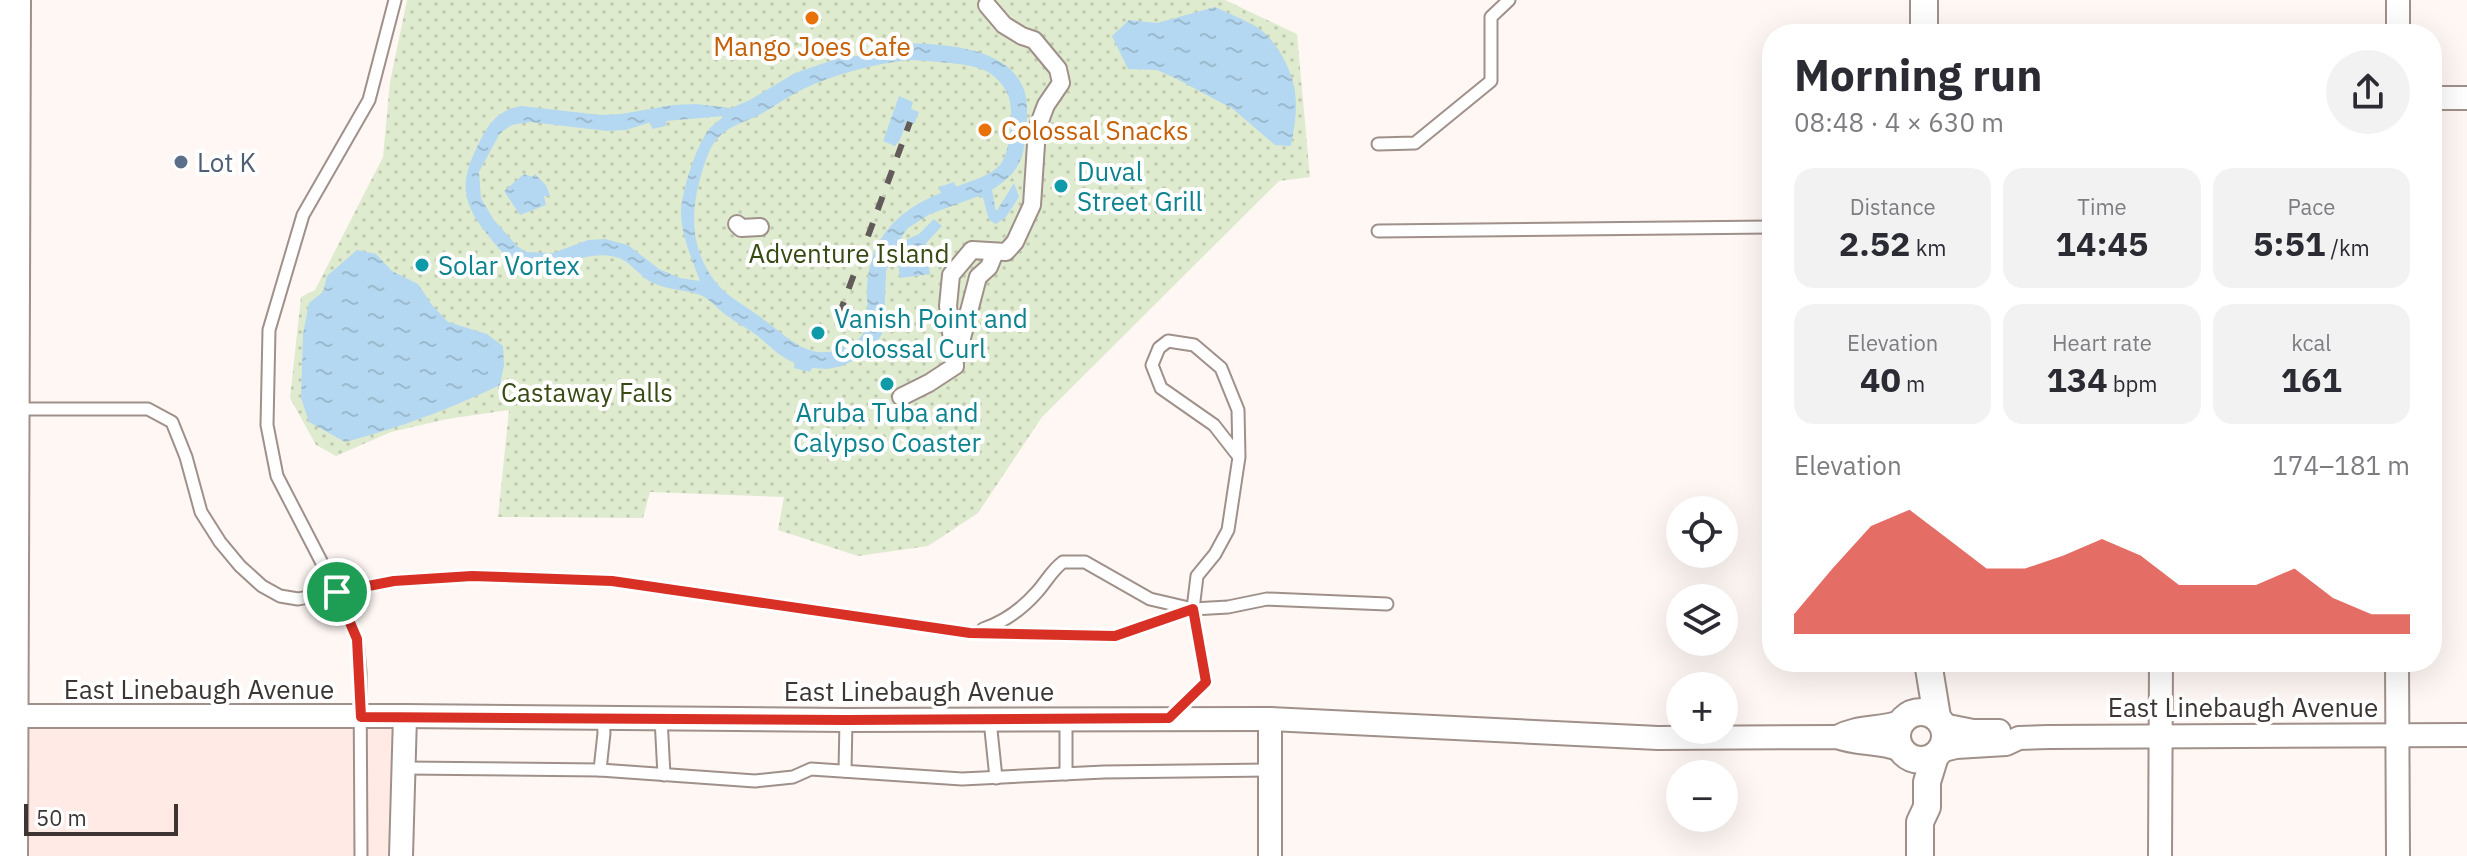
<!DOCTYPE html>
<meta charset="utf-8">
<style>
:root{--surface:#fff;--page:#f2f2f3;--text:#2b2b33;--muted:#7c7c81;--accent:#d93025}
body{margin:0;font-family:"IBM Plex Sans",sans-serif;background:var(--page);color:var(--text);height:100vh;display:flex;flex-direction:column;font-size:30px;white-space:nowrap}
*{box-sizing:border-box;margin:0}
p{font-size:26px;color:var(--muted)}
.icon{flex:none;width:44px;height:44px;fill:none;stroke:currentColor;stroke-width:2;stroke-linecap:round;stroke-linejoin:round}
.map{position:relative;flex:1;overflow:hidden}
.sheet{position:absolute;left:1762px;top:24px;width:680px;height:648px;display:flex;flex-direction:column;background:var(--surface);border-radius:32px;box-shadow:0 8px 32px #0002}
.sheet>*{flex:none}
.controls{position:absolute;left:1666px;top:496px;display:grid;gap:16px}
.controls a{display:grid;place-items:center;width:72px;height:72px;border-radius:50%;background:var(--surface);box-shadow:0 8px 32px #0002;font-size:40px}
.scale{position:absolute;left:24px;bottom:20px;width:154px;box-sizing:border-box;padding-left:8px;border:4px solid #3c3533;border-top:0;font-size:22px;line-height:28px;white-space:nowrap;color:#3c3533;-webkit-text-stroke:6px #fff;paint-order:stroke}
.pin{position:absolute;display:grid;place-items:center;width:68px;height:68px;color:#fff;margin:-34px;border:4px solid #fff;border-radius:50%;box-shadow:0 2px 8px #0007}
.round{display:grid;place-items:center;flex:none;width:84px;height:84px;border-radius:42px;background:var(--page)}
.summary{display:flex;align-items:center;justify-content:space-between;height:136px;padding:0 32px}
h1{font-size:44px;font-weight:800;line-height:60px}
.stats{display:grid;grid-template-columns:repeat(3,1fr);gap:12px;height:136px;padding:8px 32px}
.stats div{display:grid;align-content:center;border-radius:20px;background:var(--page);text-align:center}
.stats b{font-size:34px;font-weight:800}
.stats small{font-size:22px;font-weight:400}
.stats p{font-size:22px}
.chart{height:224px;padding:16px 32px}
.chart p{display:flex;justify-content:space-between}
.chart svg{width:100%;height:144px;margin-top:8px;fill:var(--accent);opacity:.7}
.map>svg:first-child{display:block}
.commercial{fill:#ffeae5}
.park{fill:url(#park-dots)}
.water{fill:url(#water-ripples);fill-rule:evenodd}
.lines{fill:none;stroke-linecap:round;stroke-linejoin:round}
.service-casing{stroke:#a0908a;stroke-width:15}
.pedestrian-casing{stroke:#a0908a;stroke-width:20}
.minor-casing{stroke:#a0908a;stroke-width:26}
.tertiary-casing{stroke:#a0908a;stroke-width:30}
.secondary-casing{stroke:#a0908a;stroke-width:34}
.service{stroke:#fff;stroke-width:11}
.pedestrian{stroke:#fff;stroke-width:16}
.minor{stroke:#fff;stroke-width:22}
.tertiary{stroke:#fff;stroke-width:26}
.secondary{stroke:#fff;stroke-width:30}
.rail{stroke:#625b59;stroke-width:6;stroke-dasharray:14 14;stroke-linecap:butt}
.route-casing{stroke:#fff;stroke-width:16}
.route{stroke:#d93025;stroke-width:10}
.food-dot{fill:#e8710a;stroke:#fff;stroke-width:3}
.service-dot{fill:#5c6f8a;stroke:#fff;stroke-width:3}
.culture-dot{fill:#0f9aa8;stroke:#fff;stroke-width:3}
.labels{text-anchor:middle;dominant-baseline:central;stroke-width:8;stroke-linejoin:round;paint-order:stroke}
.food-label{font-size:26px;fill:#c56008;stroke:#fff}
.service-label{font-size:26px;fill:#4e5e75;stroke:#fff;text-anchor:start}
.culture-label{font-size:26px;fill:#0d838f;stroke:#fff;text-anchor:start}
.park-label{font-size:26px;fill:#374a13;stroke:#fff}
.street-label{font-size:26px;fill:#3c3533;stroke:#fff}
</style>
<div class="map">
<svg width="2467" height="856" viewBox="0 0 2467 856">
<defs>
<pattern id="park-dots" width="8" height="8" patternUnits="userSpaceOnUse" patternTransform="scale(2)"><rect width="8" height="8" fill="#dfebce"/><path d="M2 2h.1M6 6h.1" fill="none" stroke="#c0cab1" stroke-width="1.8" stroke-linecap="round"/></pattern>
<pattern id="water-ripples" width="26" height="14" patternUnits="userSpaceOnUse" patternTransform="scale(2)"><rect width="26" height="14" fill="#b4d8f1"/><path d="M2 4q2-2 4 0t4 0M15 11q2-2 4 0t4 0" fill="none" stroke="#9cbacf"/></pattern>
</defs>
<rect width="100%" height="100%" fill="#fef7f4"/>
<path class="commercial" d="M23 728H394L390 856H22Z"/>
<path class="park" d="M407 0H1225L1297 34 1310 177 1279 181 1042 417 978 513 928 546 858 556 778 530 784 497 650 492 643 518 498 517 509 410 447 419 391 432 336 456 316 445 290 398 301 297 315 290 383 157 390 82Z"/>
<g class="water">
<path d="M1215 7C1228 13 1243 19 1255 26 1266 32 1275 44 1281 54 1300 86 1298 110 1291 146L1275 145 1233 109 1177 79 1157 70 1128 69 1112 36 1129 20 1157 23Z"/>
<path d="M903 43C942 44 1012 46 1025 93 1028 105 1027 118 1026 130 1024 161 1018 173 992 190L996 212 1014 183 1019 197 1006 217 996 224 989 220 983 198 979 196 930 214 908 228 902 236 886 271 884 326 882 334 873 347 862 356 842 366 827 369 812 368 810 372 794 368 795 363C780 357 772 348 760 338 751 330 740 325 730 318 721 312 714 304 706 298 691 289 670 291 653 283 640 277 633 264 619 258 583 245 548 282 513 260 502 254 495 244 487 234 459 199 460 179 481 139 491 120 500 110 521 106L601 115 621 114 673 105 696 104 731 108 750 100 795 73 836 59 833 49 846 45 851 56H861L879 47ZM912 60C932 62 975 62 991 74 997 78 1004 86 1007 93 1015 107 1011 152 1000 165 990 176 970 181 956 187L954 182 939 187 941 193C898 210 870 238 867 286 866 299 870 317 865 329 862 340 847 347 837 350 807 359 789 338 767 322 746 305 722 296 708 271 689 239 692 205 702 172 706 160 709 148 717 139 728 126 745 122 759 115 777 105 793 93 812 85 841 73 881 62 912 60ZM724 116C720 120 714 124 710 128 696 145 680 195 681 216 683 240 692 259 700 281L680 278 659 269 628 245 605 239 588 240 553 253 526 252 517 246 494 220 481 198 479 172 500 133 512 125 530 122 607 131 626 130 648 123H651L652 129 666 126V121Z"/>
<path d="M899 96 913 102 911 109 919 112 914 124 907 121 900 140 895 146 883 141Z"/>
<path d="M524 174 532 177 535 174 546 185 550 196H544L546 205 520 215 504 191Z"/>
<path d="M934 219 942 226 926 243 930 274 900 278 897 256 906 240 919 234Z"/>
<path d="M357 250 376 254 392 271 418 284 432 305 448 322 487 334 503 346 504 365 500 385C450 409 399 428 345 442L309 422 301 398 303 334 309 303 323 292 327 276Z"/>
</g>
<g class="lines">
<g class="service-casing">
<g id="service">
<path d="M1378 144 1415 143 1491 81V17L1509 0"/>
<path d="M1378 231 1772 227"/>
<path d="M15 409H148L172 422 186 457 201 512 220 542 240 566 262 586 280 596 298 599 394 581 472 576 612 581 970 633 1115 636 1193 609"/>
<path d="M983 629C1004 622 1022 609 1037 592 1046 582 1052 570 1063 562H1085L1150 599 1193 609 1228 607 1267 599 1387 604"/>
<path d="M1171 716 1206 682 1193 609 1197 576 1215 554 1228 530 1239 457 1238 410 1221 368 1194 345 1168 341 1159 348 1152 365 1161 388 1214 425 1239 457"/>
<path d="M661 718 664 775"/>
<path d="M993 719 991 730 996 778"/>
<path d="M404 768 600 770 755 781 793 777 811 769 962 779 1104 772 1270 770"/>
<path d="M600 770 604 733 603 718"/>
<path d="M845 771 846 720"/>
<path d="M1066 774V719"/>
<path d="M361 856 360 672 357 639 337 592 277 476 267 425 269 330 303 215 369 100 395 0"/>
</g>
</g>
<g class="pedestrian-casing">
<g id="pedestrian">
<path d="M737 224 741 228 760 227"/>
<path d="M957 357 978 277 989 267 995 252"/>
<path d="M901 397 929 383 955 366 948 306 951 275 972 250 1006 252 1015 242 1032 205 1037 129 1046 105 1061 83 1058 69 1034 40 1022 36 1004 25 987 5"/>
</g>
</g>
<g class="minor-casing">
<g id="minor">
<path d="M2398 34V0"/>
<path d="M2432 98H2467"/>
<path d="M2397 662 2398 856"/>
<path d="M0 716H405L846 720 1270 719 1658 738 1837 737C1858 745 1880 741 1901 750"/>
<path d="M1943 725 1973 731H1999"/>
<path d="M1837 737C1859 725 1880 730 1903 721"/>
<path d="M1940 751 1956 747 2006 744 2019 738 2049 737 2467 735"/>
<path d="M401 856 405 716"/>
<path d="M1270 856V719"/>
<path d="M2160 856 2161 662"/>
</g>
</g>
<g class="tertiary-casing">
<g id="tertiary">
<path d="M1924 0V34"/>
<path d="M1928 662 1937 717"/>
<circle cx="1921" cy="736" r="24"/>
<path d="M1920 856V822L1927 807V782L1935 756"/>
</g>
</g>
<g class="secondary-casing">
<path id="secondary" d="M12 856 15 0"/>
</g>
<use href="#service" class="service"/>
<use href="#pedestrian" class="pedestrian"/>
<use href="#minor" class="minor"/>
<use href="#tertiary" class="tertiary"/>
<use href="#secondary" class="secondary"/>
<path class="rail" d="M839 315 910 122"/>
</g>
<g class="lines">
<g class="route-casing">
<path id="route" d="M472 576 612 581 970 633 1115 636 1193 609 1206 682 1169 718 846 720 361 717 357 639 337 592 394 581Z"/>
</g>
<use href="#route" class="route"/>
</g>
<g class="food-dot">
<circle cx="812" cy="18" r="8"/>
<circle cx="985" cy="130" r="8"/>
</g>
<circle class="service-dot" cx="181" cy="162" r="8"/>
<g class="culture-dot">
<circle cx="1061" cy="186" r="8"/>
<circle cx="422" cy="265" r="8"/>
<circle cx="818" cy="333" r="8"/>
<circle cx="887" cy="384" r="8"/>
</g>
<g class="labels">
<g class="food-label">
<text x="812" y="46">Mango Joes Cafe</text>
<text x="1001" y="130" text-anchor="start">Colossal Snacks</text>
</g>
<g class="service-label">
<text x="197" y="162">Lot K</text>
</g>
<g class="culture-label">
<text x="1077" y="171">Duval<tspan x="1077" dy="30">Street Grill</tspan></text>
<text x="438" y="265">Solar Vortex</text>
<text x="834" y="318">Vanish Point and<tspan x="834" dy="30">Colossal Curl</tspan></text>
<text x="887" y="412" text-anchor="middle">Aruba Tuba and<tspan x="887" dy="30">Calypso Coaster</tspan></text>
</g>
<g class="park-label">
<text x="849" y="253">Adventure Island</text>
<text x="587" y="392">Castaway Falls</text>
</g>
<g class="street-label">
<text x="199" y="689">East Linebaugh Avenue</text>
<text x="919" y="691">East Linebaugh Avenue</text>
<text x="2243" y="707">East Linebaugh Avenue</text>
</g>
</g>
</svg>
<div class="controls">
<a><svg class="icon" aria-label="locate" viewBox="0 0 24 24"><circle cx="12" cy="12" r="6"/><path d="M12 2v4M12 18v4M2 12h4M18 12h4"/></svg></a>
<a><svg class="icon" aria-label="layers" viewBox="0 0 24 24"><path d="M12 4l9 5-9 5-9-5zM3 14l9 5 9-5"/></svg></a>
<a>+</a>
<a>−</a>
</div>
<div class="scale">50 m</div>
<div class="pin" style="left:337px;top:592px;background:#1e9e55"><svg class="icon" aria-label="arrive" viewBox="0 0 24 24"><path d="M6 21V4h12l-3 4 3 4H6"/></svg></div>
<section class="sheet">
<div class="summary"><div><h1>Morning run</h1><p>08:48 · 4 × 630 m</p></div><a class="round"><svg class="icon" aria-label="share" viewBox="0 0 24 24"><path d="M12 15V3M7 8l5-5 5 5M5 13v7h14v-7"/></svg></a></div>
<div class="stats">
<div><p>Distance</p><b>2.52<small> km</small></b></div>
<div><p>Time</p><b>14:45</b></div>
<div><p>Pace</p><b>5:51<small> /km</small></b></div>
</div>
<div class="stats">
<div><p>Elevation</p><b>40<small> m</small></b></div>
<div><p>Heart rate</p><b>134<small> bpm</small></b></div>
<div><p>kcal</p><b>161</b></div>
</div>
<div class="chart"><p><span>Elevation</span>174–181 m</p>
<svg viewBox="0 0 160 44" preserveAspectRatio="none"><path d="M0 44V38L10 24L20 11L30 6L40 15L50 24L60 24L70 20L80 15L90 20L100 29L110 29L120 29L130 24L140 33L150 38L160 38V44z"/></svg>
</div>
</section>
</div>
